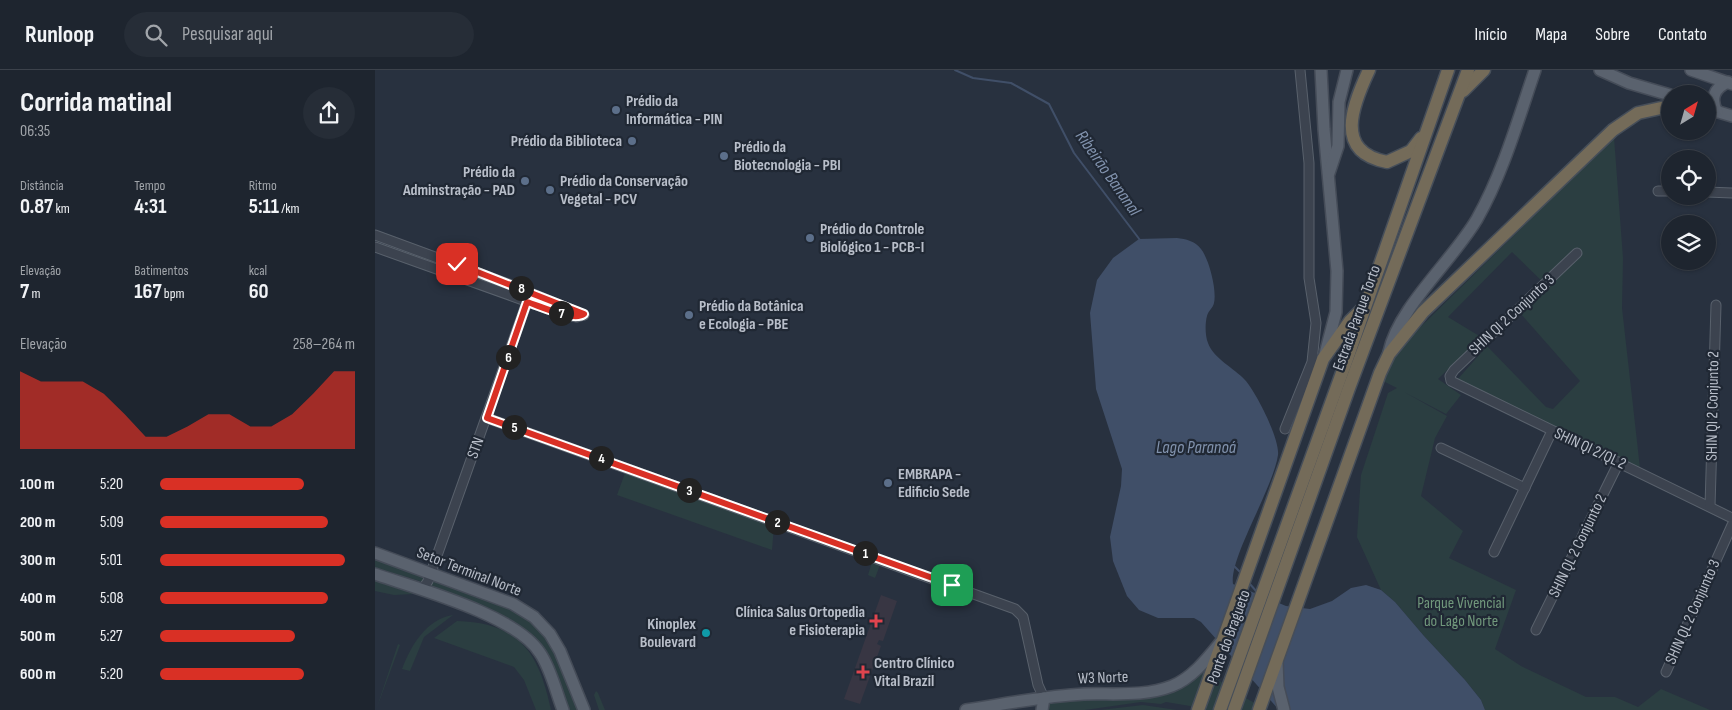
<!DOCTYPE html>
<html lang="pt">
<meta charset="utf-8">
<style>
:root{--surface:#1e252f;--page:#262d37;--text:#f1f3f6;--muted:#a1a5aa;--line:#3c424b;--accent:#d93025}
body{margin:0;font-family:"Sofia Sans Condensed",sans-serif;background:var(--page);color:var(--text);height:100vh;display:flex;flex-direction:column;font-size:19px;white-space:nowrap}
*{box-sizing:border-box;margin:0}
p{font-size:16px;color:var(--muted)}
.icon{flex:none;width:28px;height:28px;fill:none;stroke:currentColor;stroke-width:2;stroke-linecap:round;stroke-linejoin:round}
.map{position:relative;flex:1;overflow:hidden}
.details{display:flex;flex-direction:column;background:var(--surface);width:375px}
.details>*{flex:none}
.needle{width:32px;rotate:37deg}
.buttons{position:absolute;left:1286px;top:15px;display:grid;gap:10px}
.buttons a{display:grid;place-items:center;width:55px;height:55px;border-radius:50%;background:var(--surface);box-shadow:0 1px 4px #0004,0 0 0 1px var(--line);font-size:25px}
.pin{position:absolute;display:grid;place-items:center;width:42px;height:42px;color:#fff;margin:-21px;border-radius:10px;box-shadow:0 2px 8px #0006}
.km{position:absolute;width:25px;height:25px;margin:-12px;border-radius:50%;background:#222;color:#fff;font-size:14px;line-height:25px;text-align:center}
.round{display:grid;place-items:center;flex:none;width:52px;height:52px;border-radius:26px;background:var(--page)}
.headline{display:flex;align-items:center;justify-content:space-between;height:85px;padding:0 20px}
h1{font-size:28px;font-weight:700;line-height:38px}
.metrics{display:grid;grid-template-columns:repeat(3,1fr);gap:8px;height:85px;padding:5px 20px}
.metrics div{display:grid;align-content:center}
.metrics b{font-size:21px;font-weight:700}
.metrics small{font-size:14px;font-weight:400}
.metrics p{font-size:14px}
.chart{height:140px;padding:10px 20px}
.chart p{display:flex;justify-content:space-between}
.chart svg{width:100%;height:90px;margin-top:5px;fill:var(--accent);opacity:.7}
ul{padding:0 20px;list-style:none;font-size:16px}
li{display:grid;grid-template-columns:80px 60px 1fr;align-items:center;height:38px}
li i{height:12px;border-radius:6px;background:var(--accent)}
header{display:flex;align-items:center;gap:30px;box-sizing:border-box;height:70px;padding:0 25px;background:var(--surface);border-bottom:1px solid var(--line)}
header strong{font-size:24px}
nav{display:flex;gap:28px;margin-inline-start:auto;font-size:18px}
.search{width:350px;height:45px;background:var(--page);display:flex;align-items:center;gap:12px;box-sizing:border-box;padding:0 18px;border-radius:28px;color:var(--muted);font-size:19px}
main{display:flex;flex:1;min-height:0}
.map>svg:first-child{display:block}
.medical{fill:#383643}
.green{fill:#2b3e41}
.water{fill:#404f68}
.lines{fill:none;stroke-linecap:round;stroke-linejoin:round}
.stream{stroke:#404f68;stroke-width:2}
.minor-casing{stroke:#59616c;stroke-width:11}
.major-casing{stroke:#454c58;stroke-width:14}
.highway-casing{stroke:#464e59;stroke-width:15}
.minor{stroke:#3c434f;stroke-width:9}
.major{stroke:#5a626e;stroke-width:11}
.highway{stroke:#746b59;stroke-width:12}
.route-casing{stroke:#fff;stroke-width:10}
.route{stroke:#d93025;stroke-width:6}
.service-dot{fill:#5c6f8a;stroke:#202834;stroke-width:2}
.health-dot{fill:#e0444e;stroke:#202834;stroke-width:2}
.culture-dot{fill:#0f9aa8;stroke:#202834;stroke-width:2}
.labels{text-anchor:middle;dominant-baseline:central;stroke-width:4.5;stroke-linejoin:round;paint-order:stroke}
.poi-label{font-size:16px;font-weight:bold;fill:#b8bec9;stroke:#202834;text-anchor:start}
.street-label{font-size:16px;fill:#b8bec9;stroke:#202834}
.park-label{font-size:16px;fill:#71987c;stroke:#202834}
.water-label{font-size:18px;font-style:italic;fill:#8293ae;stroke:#202834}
</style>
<header>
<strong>Runloop</strong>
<div class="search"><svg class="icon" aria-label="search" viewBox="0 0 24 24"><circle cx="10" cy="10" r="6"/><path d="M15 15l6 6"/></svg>Pesquisar aqui</div>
<nav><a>Início</a><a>Mapa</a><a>Sobre</a><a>Contato</a></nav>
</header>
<main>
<section class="details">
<div class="headline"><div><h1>Corrida matinal</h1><p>06:35</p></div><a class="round"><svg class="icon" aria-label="share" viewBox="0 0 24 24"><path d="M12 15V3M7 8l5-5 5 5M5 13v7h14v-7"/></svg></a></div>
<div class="metrics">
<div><p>Distância</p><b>0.87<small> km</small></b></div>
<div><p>Tempo</p><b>4:31</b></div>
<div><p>Ritmo</p><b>5:11<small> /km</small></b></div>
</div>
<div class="metrics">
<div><p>Elevação</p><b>7<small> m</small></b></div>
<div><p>Batimentos</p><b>167<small> bpm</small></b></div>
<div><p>kcal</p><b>60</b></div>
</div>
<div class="chart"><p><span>Elevação</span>258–264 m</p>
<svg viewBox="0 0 160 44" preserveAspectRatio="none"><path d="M0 44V6L10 11L20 11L30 11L40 17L50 27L60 38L70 38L80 33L90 27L100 27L110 33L120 33L130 27L140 17L150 6L160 6V44z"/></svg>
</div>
<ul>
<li><b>100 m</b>5:20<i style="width:74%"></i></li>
<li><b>200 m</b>5:09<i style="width:86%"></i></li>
<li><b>300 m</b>5:01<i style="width:95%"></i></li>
<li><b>400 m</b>5:08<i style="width:86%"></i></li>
<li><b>500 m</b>5:27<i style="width:69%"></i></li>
<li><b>600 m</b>5:20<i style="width:74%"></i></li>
</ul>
</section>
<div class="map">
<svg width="1357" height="640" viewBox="0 0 1357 640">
<rect width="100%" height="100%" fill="#28313f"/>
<path class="medical" d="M506 525 522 531 508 571 504 570 502 574 506 576 485 634 469 629Z"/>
<g class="green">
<path d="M1239 67 1248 188 1247 238 1265 398 1082 310 1112 276 1171 337 1178 339 1205 311 1146 244 1173 217 1137 182 1073 247 1106 267 1063 309 1086 325 1071 344 1029 322 1072 346 1060 368 1046 426 1088 461 1074 488 1141 520 1120 579 1146 596 1211 627H1240L1263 637 1286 619 1335 640H1110L1106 630 1090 610 1049 566 1020 532 1006 520 982 467 986 405 1013 323 1022 318 1008 311 1022 280Z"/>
<path d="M250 403 399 456 397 480 242 425Z"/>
<path d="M0 488 51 506 48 512 8 500 0 499Z"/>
<path d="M497 492 505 495 500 508 493 505Z"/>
<path d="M57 508C101 525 155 536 180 579 190 598 196 620 204 640H194L161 571C133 541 91 532 54 518Z"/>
<path d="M0 510 38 524 19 525 0 521Z"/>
<path d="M78 545 49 567 35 601 27 599C36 576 51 549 78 545Z"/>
<path d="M82 551C145 553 164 583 176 640H161L149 610 139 597 59 568Z"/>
<path d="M23 574 25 575 1 640Z"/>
<path d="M826 598 862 623 892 640H824L815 636 791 632 786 634 766 632 710 640H675L670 638V634L720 628H765Z"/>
<path d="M221 621 223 623 230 640H224L219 625Z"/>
<path d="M768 635 802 640H725Z"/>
</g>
<path class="water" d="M802 168C811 169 820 171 826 179 834 189 842 220 839 233 838 238 833 241 832 246 830 253 830 266 833 273 839 289 858 297 870 310 881 322 905 369 903 385 898 419 854 488 858 514L911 536 935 539 957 531 976 518 991 515 1006 520 1020 532 1049 566 1090 610 1106 630 1110 640H904L826 552 819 548H783L764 540 752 526 738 491 735 467 746 416 747 399 721 319 715 243 722 210 738 188 764 169Z"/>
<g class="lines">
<g class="stream">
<path d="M580 0 598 8 636 13 674 34 699 83 765 170"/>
<path d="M859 496 866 503"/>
<path d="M874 513 882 522"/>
</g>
<g class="minor-casing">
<g id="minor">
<path d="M1283 121H1295"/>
<path d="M1332 122 1357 123"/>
<path d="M0 165 139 216 209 245"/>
<path d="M0 177 190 245 202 247 209 245"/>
<path d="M1202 183 1079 300 1075 306 1076 311 1357 448"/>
<path d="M112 348 640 539 648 547 663 615 669 628"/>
<path d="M910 359 937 292 941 253 934 208V93L925 0"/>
<path d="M1066 378 1150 418"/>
<path d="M1335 436 1341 235"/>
<path d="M1119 482 1177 361"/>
<path d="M44 519 49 517 53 511 152 232"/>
<path d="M1161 560 1244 392"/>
<path d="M1291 602 1357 455"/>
</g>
</g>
<g class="major-casing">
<g id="major">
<path d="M946 0 949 59 962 201 961 242 950 284"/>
<path d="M1225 0 1254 13 1295 25"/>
<path d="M1316 0 1357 14"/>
<path d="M1337 40 1357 46"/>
<path d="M1342 42C1335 29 1339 18 1353 12"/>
<path d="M954 103 963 76 964 32 972 0"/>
<path d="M1014 282C1023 238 1078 190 1102 149 1128 103 1143 50 1160 0"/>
<path d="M0 483 138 534 159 547 175 564 185 581 209 640"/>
<path d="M0 504C43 519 141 545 165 583 176 599 181 622 188 640"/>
<path d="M902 592 903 617 909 640"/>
<path d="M591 640C630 634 669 626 709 624 738 623 769 627 797 616 817 608 832 589 845 573"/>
<path d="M667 640 669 628"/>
</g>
</g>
<g class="highway-casing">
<g id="highway">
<path d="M994 0C978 34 958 82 1012 92L1036 81 1046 68"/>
<path d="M1088 21 1109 0"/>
<path d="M823 640 948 289 975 251 987 239"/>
<path d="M845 640 972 289 1073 0"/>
<path d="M859 640 974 318 1093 0"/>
<path d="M884 640 1005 303 1014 284 1048 242 1238 60 1263 43 1295 36"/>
</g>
</g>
<use href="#minor" class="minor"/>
<use href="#major" class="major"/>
<use href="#highway" class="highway"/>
</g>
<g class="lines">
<g class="route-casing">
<path id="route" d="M82 194 209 244C199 252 165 236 152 232L112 348 577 515"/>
</g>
<use href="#route" class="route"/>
</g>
<g class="service-dot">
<circle cx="241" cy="40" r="5"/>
<circle cx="257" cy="71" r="5"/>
<circle cx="349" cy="86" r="5"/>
<circle cx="150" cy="111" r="5"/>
<circle cx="175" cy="120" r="5"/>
<circle cx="435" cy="168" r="5"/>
<circle cx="314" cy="245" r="5"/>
<circle cx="513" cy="413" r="5"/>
</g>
<g class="health-dot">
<path d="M498.5 543.5h5v5h5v5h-5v5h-5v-5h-5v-5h5z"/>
<path d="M485.5 594.5h5v5h5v5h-5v5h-5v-5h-5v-5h5z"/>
</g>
<circle class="culture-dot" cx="331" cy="563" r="5"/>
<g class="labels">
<g class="poi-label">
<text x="251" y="31">Prédio da<tspan x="251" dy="18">Informática - PIN</tspan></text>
<text x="247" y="71" text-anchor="end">Prédio da Biblioteca</text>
<text x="359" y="77">Prédio da<tspan x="359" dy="18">Biotecnologia - PBI</tspan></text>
<text x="140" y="102" text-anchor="end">Prédio da<tspan x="140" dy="18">Adminstração - PAD</tspan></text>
<text x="185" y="111">Prédio da Conservação<tspan x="185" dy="18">Vegetal - PCV</tspan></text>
<text x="445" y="159">Prédio do Controle<tspan x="445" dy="18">Biológico 1 - PCB-I</tspan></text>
<text x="324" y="236">Prédio da Botânica<tspan x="324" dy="18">e Ecologia - PBE</tspan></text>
<text x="523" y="404">EMBRAPA -<tspan x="523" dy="18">Edificio Sede</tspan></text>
<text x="490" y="542" text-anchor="end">Clínica Salus Ortopedia<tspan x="490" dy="18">e Fisioterapia</tspan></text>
<text x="321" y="554" text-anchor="end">Kinoplex<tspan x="321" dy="18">Boulevard</tspan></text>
<text x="499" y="593">Centro Clínico<tspan x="499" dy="18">Vital Brazil</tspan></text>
</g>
<g class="street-label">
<text transform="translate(1137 245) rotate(-43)">SHIN QI 2 Conjunto 3</text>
<text transform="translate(982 248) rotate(-70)">Estrada Parque Torto</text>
<text transform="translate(1338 336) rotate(-89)">SHIN QI 2 Conjunto 2</text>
<text transform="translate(101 378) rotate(-70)">STN</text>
<text transform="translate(1215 379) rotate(25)">SHIN QI 2/QL 2</text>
<text transform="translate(1203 476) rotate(-64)">SHIN QL 2 Conjunto 2</text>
<text transform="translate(94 502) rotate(21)">Setor Terminal Norte</text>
<text transform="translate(1318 542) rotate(-66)">SHIN QL 2 Conjunto 3</text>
<text transform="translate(854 567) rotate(-70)">Ponte do Bragueto</text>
<text transform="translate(728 608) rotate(-2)">W3 Norte</text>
</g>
<g class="park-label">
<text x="1086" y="533">Parque Vivencial<tspan x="1086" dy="18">do Lago Norte</tspan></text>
</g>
<g class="water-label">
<text transform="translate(733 103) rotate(55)">Ribeirão Bananal</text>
<text x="821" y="377">Lago Paranoá</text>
</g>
</g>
</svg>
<div class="buttons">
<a><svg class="needle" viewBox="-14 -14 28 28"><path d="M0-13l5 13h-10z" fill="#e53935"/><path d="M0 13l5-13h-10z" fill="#a1a5aa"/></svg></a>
<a><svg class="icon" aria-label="locate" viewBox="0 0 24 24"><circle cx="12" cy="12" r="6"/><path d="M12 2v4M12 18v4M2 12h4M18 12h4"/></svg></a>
<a><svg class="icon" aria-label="layers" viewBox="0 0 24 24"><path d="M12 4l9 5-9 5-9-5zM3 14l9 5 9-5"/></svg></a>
</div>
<div class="pin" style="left:577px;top:515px;background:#1e9e55"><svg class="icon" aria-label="arrive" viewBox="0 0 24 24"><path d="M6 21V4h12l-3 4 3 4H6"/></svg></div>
<div class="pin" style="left:82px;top:194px;background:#d93025"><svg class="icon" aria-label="check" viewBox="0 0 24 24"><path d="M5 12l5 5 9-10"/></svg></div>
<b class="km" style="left:490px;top:483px">1</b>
<b class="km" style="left:402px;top:452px">2</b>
<b class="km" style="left:314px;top:420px">3</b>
<b class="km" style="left:226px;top:388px">4</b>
<b class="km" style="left:139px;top:357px">5</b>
<b class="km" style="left:133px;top:287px">6</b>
<b class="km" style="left:186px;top:243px">7</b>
<b class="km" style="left:146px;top:218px">8</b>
</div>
</main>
